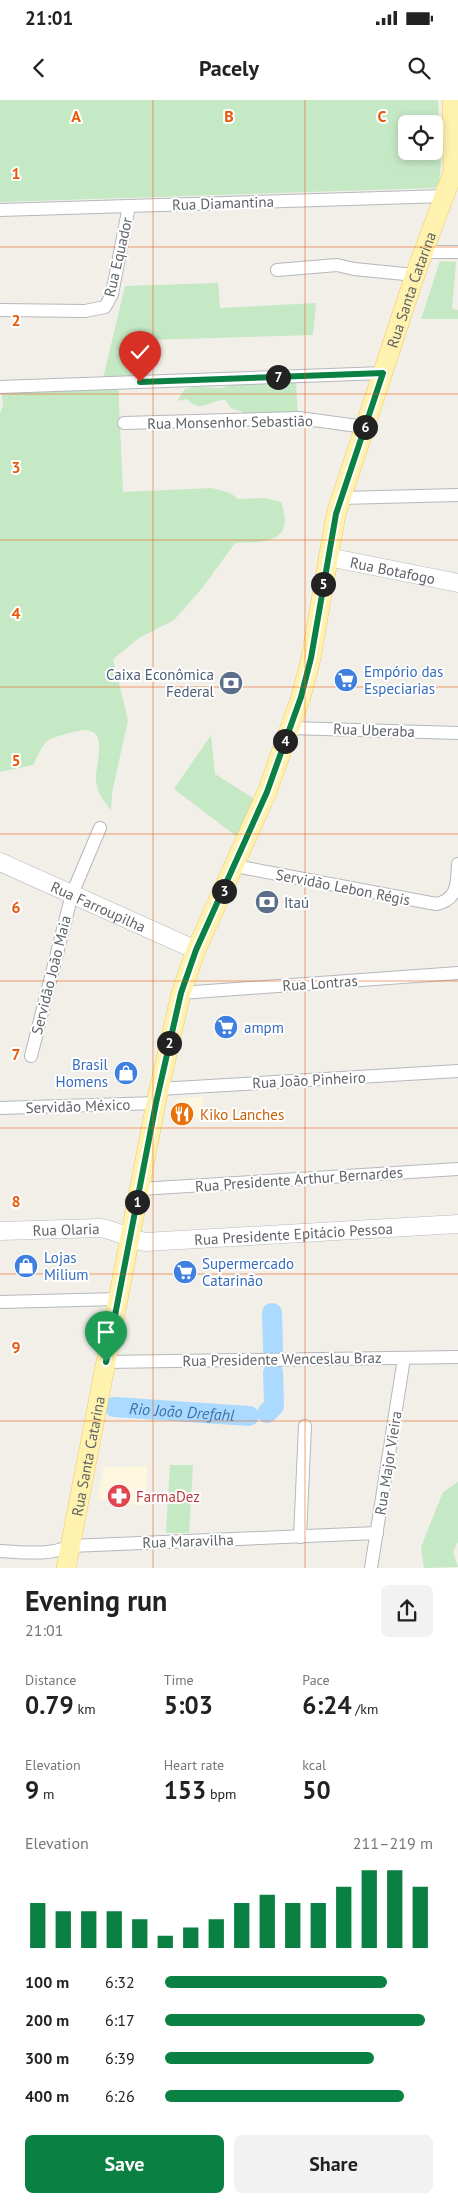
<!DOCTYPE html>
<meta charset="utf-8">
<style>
:root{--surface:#fff;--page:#f2f2f2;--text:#222;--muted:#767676;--accent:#0b8043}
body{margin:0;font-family:"PT Sans",sans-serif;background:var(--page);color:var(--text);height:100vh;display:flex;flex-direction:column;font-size:19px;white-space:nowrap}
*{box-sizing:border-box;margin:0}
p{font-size:16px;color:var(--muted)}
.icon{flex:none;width:28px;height:28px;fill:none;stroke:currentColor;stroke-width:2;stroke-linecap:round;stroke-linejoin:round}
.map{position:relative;height:1468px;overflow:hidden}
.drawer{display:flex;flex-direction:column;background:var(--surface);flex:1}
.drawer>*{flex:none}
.fabs{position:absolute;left:398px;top:15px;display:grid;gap:10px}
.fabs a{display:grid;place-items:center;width:45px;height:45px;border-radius:8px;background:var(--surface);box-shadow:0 2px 8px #0003;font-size:25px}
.pin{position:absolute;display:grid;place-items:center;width:42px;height:42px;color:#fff;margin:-51px -21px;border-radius:50% 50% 50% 0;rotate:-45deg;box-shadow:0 0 5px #0007}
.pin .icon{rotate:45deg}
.km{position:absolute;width:25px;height:25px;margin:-12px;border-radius:50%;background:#222;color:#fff;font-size:14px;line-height:25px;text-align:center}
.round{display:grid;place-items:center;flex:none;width:52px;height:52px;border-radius:8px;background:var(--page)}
.headline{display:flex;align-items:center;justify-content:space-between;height:85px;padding:0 25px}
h1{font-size:28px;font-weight:700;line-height:38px}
.metrics{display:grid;grid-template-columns:repeat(3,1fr);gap:8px;height:85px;padding:5px 25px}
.metrics div{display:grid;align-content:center}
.metrics b{font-size:25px;font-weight:700}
.metrics small{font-size:14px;font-weight:400}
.metrics p{font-size:14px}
.chart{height:140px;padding:10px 25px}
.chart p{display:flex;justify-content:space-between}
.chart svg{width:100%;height:90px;margin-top:5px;stroke:var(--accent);stroke-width:6}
.action{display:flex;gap:10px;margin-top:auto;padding:10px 25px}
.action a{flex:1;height:58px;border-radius:8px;background:var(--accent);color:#fff;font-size:20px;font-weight:700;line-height:58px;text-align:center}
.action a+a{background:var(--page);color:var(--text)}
ul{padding:0 25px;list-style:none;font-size:16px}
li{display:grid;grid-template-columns:80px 60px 1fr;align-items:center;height:38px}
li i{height:12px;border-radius:6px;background:var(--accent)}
.status{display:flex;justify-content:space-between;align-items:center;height:35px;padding:0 25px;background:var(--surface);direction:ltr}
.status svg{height:14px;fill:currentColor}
header{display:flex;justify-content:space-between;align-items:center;height:65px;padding:0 25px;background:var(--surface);font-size:22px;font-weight:700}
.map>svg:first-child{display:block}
.commercial{fill:#fef7e0}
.green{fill:#c5e8c5;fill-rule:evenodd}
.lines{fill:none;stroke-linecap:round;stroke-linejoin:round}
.river{stroke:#aadaff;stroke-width:20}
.street-casing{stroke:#b5b8bc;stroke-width:14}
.secondary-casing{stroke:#b6babf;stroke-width:19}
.primary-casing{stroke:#f2c960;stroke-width:20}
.street{stroke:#fff;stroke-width:12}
.secondary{stroke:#fff;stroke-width:18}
.primary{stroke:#fff2af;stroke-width:19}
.route-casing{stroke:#fff;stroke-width:10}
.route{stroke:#0b8043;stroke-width:6}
.grid{fill:none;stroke:#e8590c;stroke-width:1;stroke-opacity:0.55}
.labels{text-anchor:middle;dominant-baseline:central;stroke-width:4;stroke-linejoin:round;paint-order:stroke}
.street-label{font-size:15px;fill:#5f6368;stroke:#fff}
.shop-label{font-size:15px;fill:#366cbe;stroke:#fff;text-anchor:start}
.service-label{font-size:15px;fill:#4e5e75;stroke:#fff;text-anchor:end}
.food-label{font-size:15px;fill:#c56008;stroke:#fff;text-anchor:start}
.health-label{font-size:15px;fill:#be3a42;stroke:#fff;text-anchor:start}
.water-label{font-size:16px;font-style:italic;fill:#4174aa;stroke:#fff}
.grid-label{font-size:16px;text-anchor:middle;font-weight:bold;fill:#e8590c;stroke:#fff;stroke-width:4;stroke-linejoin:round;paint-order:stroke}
</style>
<div class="status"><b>21:01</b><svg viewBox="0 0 49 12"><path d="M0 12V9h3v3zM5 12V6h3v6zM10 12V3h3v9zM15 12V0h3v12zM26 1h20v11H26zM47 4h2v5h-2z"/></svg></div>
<header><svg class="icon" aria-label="back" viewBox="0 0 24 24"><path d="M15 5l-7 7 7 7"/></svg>Pacely<svg class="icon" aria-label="search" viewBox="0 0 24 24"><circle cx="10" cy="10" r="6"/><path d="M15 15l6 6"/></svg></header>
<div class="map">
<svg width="458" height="1468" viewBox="0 0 458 1468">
<rect width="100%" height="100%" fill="#f1efe8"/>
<g class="commercial">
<path d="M203 997V1018H174L173 1005 178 999Z"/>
<path d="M147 1366 145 1406 97 1399 104 1367Z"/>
</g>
<g class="green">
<path d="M0 0H438L441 64 439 83 435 88 0 102ZM406 24H434V51H406Z"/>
<path d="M440 161 456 162 452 209 458 210V219H421Z"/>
<path d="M218 183 220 208 316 203 313 235 147 240 148 280 118 281 123 392 212 388 230 393 238 399 265 398 281 402C296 444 264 442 235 443L203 487 174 520 139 538 113 559 128 620 112 693 111 710C104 702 96 691 96 679 96 658 112 622 73 632 66 634 52 637 47 641 41 647 37 658 33 665L0 672V313L3 306 2 294 101 287 125 186Z"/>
<path d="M296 282 298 315 249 317 240 311 231 308 226 301 223 300C205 302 203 313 186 299L177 301 185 289 196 287 221 288 234 284Z"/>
<path d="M211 635 215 674 256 700 240 739 174 689Z"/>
<path d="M170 1365H193L189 1433H166Z"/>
<path d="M458 1382V1442L453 1452 458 1467 424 1468 421 1447 443 1392Z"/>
</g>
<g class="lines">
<g class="river">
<path d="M272 1213 273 1250"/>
<path id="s1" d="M114 1307 249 1316"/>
<path d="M267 1313 274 1306 273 1272"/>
</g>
<g class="street-casing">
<g id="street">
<path d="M0 110 445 96"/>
<path d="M423 152H458"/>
<path d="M277 170 337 165 354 169 415 175"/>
<path d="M0 210 85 211 105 207 112 194 129 106"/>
<path d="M0 287 383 273"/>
<path d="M124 323 299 318 365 327"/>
<path d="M341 398 458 395"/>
<path d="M290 628 458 633"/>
<path d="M235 766 436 804C458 800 457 783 458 764"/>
<path d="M181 893 458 873"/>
<path d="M31 956 72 794 100 728"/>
<path d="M159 989 458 971"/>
<path d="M0 1008 156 1003"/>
<path d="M140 1089 458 1069"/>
<path d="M0 1202 118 1199"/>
<path d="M106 1262 458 1257"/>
<path d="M300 1437 305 1326"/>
<path d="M0 1451C23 1452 49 1456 70 1446L377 1433"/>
<path d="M371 1468 404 1258"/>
</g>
</g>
<g class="secondary-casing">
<g id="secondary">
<path id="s2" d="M328 457 458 483"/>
<path id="s3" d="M0 762 196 850"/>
<path id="s4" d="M0 1131 100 1128C116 1130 129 1139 145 1142L458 1124"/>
</g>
</g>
<g class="primary-casing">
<g id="primary">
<path id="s5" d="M66 1468 156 1003 181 893 196 850 267 692 301 597 311 558 336 414 415 175 453 72 452 0"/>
</g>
</g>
<use href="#street" class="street"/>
<use href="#secondary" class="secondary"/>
<use href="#primary" class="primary"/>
</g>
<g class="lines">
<g class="route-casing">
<path id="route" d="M106 1262 156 1003 181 893 196 850 267 692 301 597 311 558 336 414 383 273 140 282"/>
</g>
<use href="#route" class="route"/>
</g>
<path class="grid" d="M153 0V1468M305 0V1468M0 147H458M0 294H458M0 440H458M0 587H458M0 734H458M0 881H458M0 1028H458M0 1174H458M0 1321H458"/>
<defs>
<g id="supermarket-disc" transform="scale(1.25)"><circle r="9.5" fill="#3f7fe0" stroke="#fff"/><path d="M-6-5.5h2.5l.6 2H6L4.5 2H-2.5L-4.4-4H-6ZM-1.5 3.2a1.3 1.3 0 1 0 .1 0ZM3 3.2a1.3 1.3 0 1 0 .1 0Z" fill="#fff"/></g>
<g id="bank-disc" transform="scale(1.25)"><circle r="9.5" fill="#5c6f8a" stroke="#fff"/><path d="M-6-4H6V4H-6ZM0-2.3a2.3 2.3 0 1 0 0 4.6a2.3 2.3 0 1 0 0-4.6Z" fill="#fff"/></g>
<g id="shop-disc" transform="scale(1.25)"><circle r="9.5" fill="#3f7fe0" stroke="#fff"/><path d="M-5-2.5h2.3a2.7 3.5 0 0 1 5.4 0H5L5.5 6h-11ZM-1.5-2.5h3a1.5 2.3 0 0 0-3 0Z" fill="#fff"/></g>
<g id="restaurant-disc" transform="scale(1.25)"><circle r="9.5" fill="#e8710a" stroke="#fff"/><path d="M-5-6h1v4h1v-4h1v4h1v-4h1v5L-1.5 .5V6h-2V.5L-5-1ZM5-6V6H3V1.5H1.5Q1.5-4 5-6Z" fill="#fff"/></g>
<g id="pharmacy-disc" transform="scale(1.25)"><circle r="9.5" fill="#e0444e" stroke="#fff"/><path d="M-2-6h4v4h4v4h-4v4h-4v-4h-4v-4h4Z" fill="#fff"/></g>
</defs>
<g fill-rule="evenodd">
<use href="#supermarket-disc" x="346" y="580"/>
<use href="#bank-disc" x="231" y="583"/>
<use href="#bank-disc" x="267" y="802"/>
<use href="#supermarket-disc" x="226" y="927"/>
<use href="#shop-disc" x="126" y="973"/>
<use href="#restaurant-disc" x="182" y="1014"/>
<use href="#shop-disc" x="26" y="1166"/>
<use href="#supermarket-disc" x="185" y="1172"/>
<use href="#pharmacy-disc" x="119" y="1396"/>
</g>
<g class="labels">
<g class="street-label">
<text transform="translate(223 103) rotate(-2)">Rua Diamantina</text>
<text transform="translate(118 157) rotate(-77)">Rua Equador</text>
<text stroke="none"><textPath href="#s5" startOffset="1329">Rua Santa Catarina</textPath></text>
<text transform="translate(230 322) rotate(-1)">Rua Monsenhor Sebastião</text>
<text stroke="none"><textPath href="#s2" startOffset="66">Rua Botafogo</textPath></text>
<text transform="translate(374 630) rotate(2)">Rua Uberaba</text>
<text transform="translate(343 787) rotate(11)">Servidão Lebon Régis</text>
<text stroke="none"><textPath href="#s3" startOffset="108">Rua Farroupilha</textPath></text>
<text transform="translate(51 875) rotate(-76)">Servidão João Maia</text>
<text transform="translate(320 883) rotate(-4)">Rua Lontras</text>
<text transform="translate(309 980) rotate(-3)">Rua João Pinheiro</text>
<text transform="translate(78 1006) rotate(-2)">Servidão México</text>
<text transform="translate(299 1079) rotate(-4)">Rua Presidente Arthur Bernardes</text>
<text stroke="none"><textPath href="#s4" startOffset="66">Rua Olaria</textPath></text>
<text stroke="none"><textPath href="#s4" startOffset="296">Rua Presidente Epitácio Pessoa</textPath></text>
<text transform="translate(282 1259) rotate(-1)">Rua Presidente Wenceslau Braz</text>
<text stroke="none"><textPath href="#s5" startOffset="114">Rua Santa Catarina</textPath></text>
<text transform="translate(388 1363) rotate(-81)">Rua Major Vieira</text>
<text transform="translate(188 1441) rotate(-2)">Rua Maravilha</text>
</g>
<g class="shop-label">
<text x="364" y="571">Empório das<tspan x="364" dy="17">Especiarias</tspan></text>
<text x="244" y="927">ampm</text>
<text x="108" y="964" text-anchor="end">Brasil<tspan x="108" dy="17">Homens</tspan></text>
<text x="44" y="1157">Lojas<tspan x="44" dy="17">Milium</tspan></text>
<text x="202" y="1163">Supermercado<tspan x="202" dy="17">Catarinão</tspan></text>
</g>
<g class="service-label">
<text x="214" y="574">Caixa Econômica<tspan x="214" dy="17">Federal</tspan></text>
<text x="284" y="802" text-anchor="start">Itaú</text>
</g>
<g class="food-label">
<text x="200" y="1014">Kiko Lanches</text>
</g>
<g class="health-label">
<text x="136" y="1396">FarmaDez</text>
</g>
<g class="water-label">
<text stroke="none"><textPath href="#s1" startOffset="68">Rio João Drefahl</textPath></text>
</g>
</g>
<g class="grid-label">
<text x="76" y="22">A</text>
<text x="229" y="22">B</text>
<text x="382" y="22">C</text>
<text x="16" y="79">1</text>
<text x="16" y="226">2</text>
<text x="16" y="373">3</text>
<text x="16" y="519">4</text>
<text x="16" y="666">5</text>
<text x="16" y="813">6</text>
<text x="16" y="960">7</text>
<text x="16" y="1107">8</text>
<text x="16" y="1253">9</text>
</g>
</svg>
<div class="fabs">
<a><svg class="icon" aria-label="locate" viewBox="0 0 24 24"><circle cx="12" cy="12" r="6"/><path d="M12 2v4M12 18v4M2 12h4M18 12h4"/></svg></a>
</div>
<div class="pin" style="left:106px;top:1262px;background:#1e9e55"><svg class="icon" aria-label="arrive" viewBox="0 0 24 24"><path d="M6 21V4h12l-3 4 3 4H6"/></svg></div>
<div class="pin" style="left:140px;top:282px;background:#d93025"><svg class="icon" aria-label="check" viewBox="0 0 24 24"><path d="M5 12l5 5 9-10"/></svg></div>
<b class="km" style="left:137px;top:1102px">1</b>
<b class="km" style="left:169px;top:943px">2</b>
<b class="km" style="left:224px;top:791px">3</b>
<b class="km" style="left:285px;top:641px">4</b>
<b class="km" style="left:323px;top:484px">5</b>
<b class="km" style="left:365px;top:327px">6</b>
<b class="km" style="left:278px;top:277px">7</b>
</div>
<section class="drawer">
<div class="headline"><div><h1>Evening run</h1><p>21:01</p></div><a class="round"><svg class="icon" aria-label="share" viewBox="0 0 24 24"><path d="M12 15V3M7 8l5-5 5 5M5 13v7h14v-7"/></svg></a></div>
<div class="metrics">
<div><p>Distance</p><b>0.79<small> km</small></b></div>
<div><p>Time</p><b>5:03</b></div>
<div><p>Pace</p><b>6:24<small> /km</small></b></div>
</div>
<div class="metrics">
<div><p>Elevation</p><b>9<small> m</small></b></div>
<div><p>Heart rate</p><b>153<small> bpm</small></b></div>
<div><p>kcal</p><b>50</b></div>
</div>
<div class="chart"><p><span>Elevation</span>211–219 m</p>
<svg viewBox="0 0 160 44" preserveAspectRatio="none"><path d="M5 44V22M15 44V26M25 44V26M35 44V26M45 44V30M55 44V38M65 44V34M75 44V30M85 44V22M95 44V18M105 44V22M115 44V22M125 44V14M135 44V6M145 44V6M155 44V14"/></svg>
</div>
<ul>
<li><b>100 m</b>6:32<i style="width:83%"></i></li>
<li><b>200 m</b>6:17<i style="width:97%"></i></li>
<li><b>300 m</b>6:39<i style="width:78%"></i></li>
<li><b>400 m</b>6:26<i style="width:89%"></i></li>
</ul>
<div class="action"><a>Save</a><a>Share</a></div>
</section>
